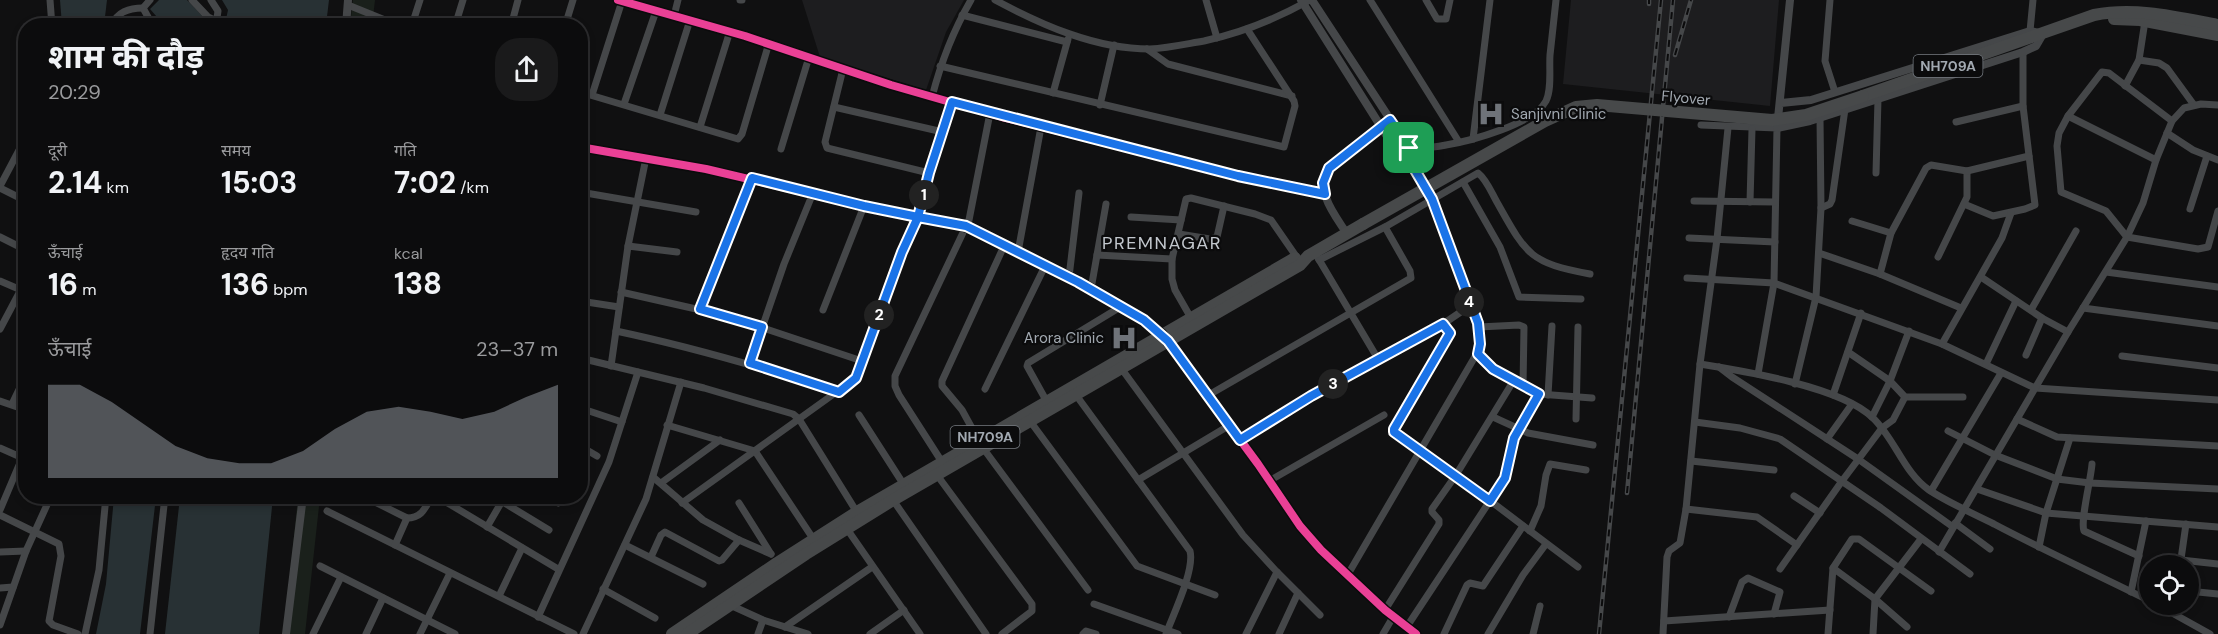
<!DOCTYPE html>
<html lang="hi">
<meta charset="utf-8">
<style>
:root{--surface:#0c0c0d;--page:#1a1a1b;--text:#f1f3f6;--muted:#9a9b9d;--line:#2c2c2e;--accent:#6f7379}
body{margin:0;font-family:"DM Sans","Noto Sans Devanagari",sans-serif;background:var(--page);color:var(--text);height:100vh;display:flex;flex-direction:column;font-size:22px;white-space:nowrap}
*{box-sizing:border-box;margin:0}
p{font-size:20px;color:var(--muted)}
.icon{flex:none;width:33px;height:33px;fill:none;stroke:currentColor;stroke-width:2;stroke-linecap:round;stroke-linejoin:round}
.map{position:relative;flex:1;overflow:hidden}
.details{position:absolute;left:18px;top:18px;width:570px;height:486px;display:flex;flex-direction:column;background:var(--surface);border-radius:24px;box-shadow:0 3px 9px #0003,0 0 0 2px var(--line)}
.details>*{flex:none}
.controls{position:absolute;left:2139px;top:555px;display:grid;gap:12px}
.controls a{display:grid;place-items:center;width:60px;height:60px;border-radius:50%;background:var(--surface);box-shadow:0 3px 9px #0003,0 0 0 2px var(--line);font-size:30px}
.pin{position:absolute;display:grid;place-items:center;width:51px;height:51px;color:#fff;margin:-26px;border-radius:12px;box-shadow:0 3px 9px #0006}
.km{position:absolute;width:30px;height:30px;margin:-15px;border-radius:50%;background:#222;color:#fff;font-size:16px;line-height:30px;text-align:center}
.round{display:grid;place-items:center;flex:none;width:63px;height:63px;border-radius:24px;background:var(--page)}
.summary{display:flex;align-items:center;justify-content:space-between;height:102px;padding:0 30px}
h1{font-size:33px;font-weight:700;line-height:45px}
.stats{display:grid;grid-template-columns:repeat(3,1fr);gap:9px;height:102px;padding:6px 30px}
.stats div{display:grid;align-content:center}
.stats b{font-size:30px;font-weight:700}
.stats small{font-size:16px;font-weight:400}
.stats p{font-size:16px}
.chart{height:168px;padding:12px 30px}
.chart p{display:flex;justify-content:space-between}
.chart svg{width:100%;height:108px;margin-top:6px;fill:var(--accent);opacity:.7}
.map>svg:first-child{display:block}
.built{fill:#1d1d1f}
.green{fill:#1a201b}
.water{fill:#283134}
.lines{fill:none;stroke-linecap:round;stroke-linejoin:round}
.minor{stroke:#454749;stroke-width:7}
.tertiary{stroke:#454749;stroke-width:8}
.trunk{stroke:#47494a;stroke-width:12}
.rail-casing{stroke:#454749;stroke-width:4.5}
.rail{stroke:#0b0b0c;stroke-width:2;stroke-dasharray:7;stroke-linecap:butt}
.trunk-bridge{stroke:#47494a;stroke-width:12}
.cycleway-casing{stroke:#0b0b0c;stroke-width:11}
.cycleway{stroke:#ea4096;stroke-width:8}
.route-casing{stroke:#fff;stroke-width:12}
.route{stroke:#1a73e8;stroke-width:8}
.labels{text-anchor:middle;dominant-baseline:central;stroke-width:4.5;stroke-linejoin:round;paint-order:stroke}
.shield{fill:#0b0b0c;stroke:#757a80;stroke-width:1.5}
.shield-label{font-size:14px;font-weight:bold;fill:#a2a9b1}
.street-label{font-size:15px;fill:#a2a9b1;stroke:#0b0b0c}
.poi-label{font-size:15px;fill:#a2a9b1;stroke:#0b0b0c;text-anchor:start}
.quarter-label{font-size:18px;letter-spacing:1.5px;fill:#c2c7cd;stroke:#0b0b0c}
</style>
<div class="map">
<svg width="2218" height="634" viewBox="0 0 2218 634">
<rect width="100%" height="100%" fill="#101011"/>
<g class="built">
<path d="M802 0H964L946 32 926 90 820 57Z"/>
<path d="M1571 0H1779L1770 106 1563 84Z"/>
</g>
<g class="green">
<path d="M353 0H375L372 25 350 26Z"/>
<path d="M298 497H320L305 634H284Z"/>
</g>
<g class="water">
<path d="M60 0H107L104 25H62Z"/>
<path d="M159 0H187L209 23 218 25H164L150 9Z"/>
<path d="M222 0H329L326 25H221L225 24 228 10Z"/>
<path d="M114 497H156L140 634H96L106 584Z"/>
<path d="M180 497H273L259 634H165Z"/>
</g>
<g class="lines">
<g class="minor">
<path d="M50 0 52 26"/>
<path d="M150 0 143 8 153 26"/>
<path d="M192 0 208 17 214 20 217 18 218 11 211 0"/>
<path d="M618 0 745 36 891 85 1002 117 1238 176 1325 194"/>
<path d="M740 0H742"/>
<path d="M995 0C1042 25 1095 49 1150 49 1168 48 1186 44 1204 41 1241 33 1276 19 1310 0"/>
<path d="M1206 0 1217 38"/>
<path d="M1370 0 1459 142"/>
<path d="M1426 0 1437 19H1446L1450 0"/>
<path d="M1830 0 1825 61 1835 92"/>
<path d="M348 5 385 20 413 26"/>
<path d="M962 15 1067 42"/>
<path d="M674 16 678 0"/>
<path d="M412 25 420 0"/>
<path d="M112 26C116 12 130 8 143 8"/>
<path d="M455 26 463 0"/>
<path d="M511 26 518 0"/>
<path d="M565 26 573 0"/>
<path d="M2030 31 2033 0"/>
<path d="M1147 49 1168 64 1292 96"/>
<path d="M2139 60 2159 63 2167 68 2194 105"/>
<path d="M940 66 1284 147 1295 106 1294 101 1247 29"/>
<path d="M843 69 825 142 827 148 929 173"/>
<path d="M2125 86 2139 60 2145 21"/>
<path d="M580 92 738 139 742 134 769 43"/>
<path d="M1053 93 1068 39"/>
<path d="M592 95 622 1"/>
<path d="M932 97C941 62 953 31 971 0"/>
<path d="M624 104 656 11"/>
<path d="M1100 105 1114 45"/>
<path d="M834 107 943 132"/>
<path d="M660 115 690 20"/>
<path d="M2068 116 2156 160"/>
<path d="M2172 121 2109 73 2102 72 2068 116 2059 133 2057 146 2061 192 2106 211 2127 237 2198 249 2208 247 2218 211"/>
<path d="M1956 122 2023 106"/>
<path d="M1701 125 1777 128 1774 283 1758 374"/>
<path d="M700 127 730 31"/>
<path d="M2167 133 2193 150 2218 160"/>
<path d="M1473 139 1490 0"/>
<path d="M580 147 706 169 864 206 966 227 1078 281 1122 306 1162 334 1258 464 1300 526 1321 550 1385 610 1416 634"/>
<path d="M1409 148C1421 148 1434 148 1446 145 1470 141 1534 124 1546 101 1552 89 1549 69 1550 55 1552 37 1554 18 1556 0"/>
<path d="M781 149 809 57"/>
<path d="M1876 173 1878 99"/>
<path d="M1463 182 1500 247 1519 297 1581 299"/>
<path d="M0 186 26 137"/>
<path d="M0 188 26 201"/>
<path d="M580 192 696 212"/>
<path d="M1694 201 1775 202"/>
<path d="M1750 202 1752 129"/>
<path d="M1964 204 1993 216 2025 209 2035 205 2023 106V52"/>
<path d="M1821 208 1830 204 1832 200 1845 109"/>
<path d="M2190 209 2207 156"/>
<path d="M1131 217 1181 220"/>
<path d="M1852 221 1891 233"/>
<path d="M580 223 585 193"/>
<path d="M1179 234 1210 239 1217 237 1224 206"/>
<path d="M0 237 26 250"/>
<path d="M1689 238 1775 242"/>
<path d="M628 246 677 252"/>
<path d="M1018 252 1041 127"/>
<path d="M1819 253 1880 274 1961 308"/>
<path d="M1097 255 1172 259"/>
<path d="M1938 257 1967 197V171"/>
<path d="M1318 258 1378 359"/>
<path d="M1319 260 1385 227 1478 173C1487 180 1492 194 1498 204 1527 256 1531 263 1590 274"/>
<path d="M2106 272 2218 287"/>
<path d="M1880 274 1891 233 1926 168 1931 165 1967 171 2029 156"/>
<path d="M1069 277 1079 193"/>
<path d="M1981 277 2042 318 2068 332"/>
<path d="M1687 278 1774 283 1942 344 2035 388 2218 400"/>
<path d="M0 281 21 290"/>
<path d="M1091 289 1106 204"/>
<path d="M621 292 727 316 862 361"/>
<path d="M580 301 619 307"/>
<path d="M2083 308 2218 326"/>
<path d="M700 309 752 179"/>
<path d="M823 310 864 206"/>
<path d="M2031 310 2076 231"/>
<path d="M1191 318 1175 290 1172 279V259L1186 199 1191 198 1255 214 1271 220 1298 259"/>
<path d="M1443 324 1450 333 1394 429 1395 433 1456 475 1578 567"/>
<path d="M1479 327 1519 325 1524 327 1523 386"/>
<path d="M0 329 26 280"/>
<path d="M616 331C692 347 764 368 839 392"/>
<path d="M1942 344 2002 238 2011 213"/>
<path d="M1848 352 1890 381 1905 397H1963"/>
<path d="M1478 354 1493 369 1539 394 1592 398"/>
<path d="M2026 355 2042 318"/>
<path d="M2122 356 2218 368"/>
<path d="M580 358 704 388 793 414 799 419 858 514"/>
<path d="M750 363 784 264 813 193"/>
<path d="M1700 364C1744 371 1842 387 1873 418 1895 439 1904 473 1929 490 1949 503 1972 513 1994 524 2045 551 2098 575 2150 601"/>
<path d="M1986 364 2016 301"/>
<path d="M611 366 628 246 646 158"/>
<path d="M1719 367 1732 377 1858 459 1953 527"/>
<path d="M1121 368 1243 535 1277 572 1320 615"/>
<path d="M1795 384 1816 297 1821 208 1820 117"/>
<path d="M985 389 1045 266"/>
<path d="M1076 395 1190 551C1195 570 1173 615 1166 634"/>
<path d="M1548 395 1552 326"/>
<path d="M1833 395 1861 313"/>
<path d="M1207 396 1411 278 1410 271 1385 227"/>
<path d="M0 401 26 410"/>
<path d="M1047 402 1027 366 1028 363 1122 306"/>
<path d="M12 404 26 375"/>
<path d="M580 408 622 422"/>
<path d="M859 415 904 485"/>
<path d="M1493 417 1528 433 1593 445"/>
<path d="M1872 417 1890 381 1909 331"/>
<path d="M1576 419 1578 327"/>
<path d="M2017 419 2057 437 2218 446"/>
<path d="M1030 421 1137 566 1215 595"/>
<path d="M1695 422 1740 428 1780 439 1881 508 1970 574"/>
<path d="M667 425 755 451 814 540"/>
<path d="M1948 431 1995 455 2057 479 2090 483 2218 489"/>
<path d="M1827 439 1852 404"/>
<path d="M1240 440 1311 396 1443 324 1471 305"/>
<path d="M979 441 962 410 942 386V381L1004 246"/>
<path d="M580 446 597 456"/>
<path d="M0 448 25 459"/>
<path d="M983 448 1088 590"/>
<path d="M1691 461 1774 470"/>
<path d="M942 462 899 395 895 386V376L969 220 990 113"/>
<path d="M2092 464C2091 479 2080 521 2084 531L2139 556"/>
<path d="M937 475 1032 604V611L1002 634"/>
<path d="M653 477 703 520 739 540 771 554"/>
<path d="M1138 480 1230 425"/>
<path d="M1269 481 1384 415"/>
<path d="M661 483 720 440"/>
<path d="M1977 489 2046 513 2218 527"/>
<path d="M1931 491 2001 373"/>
<path d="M363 496 407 518C422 518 425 508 432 496"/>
<path d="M436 496 558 569"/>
<path d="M493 496 549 530"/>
<path d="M548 496 558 503"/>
<path d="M1794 496 1820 513"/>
<path d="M893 500 986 634"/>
<path d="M682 503 856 378 902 252 918 217 929 173 952 102"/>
<path d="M739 503 771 554"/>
<path d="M1686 509 1757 517 1797 545"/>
<path d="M0 510 22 458"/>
<path d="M327 511 574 634"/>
<path d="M0 515 59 544 61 556 49 621 53 625 78 634"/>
<path d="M1955 523 1990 549"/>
<path d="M487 527 505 496"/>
<path d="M847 529 920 634"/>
<path d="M1530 531 1541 506 1546 475 1550 464 1586 470"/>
<path d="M395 545 407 518"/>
<path d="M625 545 703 584"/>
<path d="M2039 547 2046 513 2070 438"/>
<path d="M0 552 26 551"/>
<path d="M1939 552 2068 332 2127 237 2143 203 2156 160 2172 121 2184 108 2201 104 2218 105"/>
<path d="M651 557 661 535 665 532 719 561 722 560 739 540"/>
<path d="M2181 560 2218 564"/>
<path d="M320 566 455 634"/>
<path d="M2180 566 2186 524"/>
<path d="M1833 568 1875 599 1907 627"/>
<path d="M1780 569 1842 481 1882 428 1893 420 1905 397"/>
<path d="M1347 576 1480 348C1482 324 1470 303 1462 281 1446 236 1431 193 1405 153"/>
<path d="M0 588 13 587"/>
<path d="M603 589 655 618"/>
<path d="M2188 591 2218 594"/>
<path d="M2131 592 2146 521"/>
<path d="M499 596 522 548"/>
<path d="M1094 604 1178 634"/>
<path d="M2156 604 2210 634"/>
<path d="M730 605 763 620 808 634"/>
<path d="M1385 610 1439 524V520L1432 512V509L1456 475 1514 380"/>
<path d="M538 617 609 462 638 372"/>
<path d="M1729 617 1742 582 1748 578 1780 592 1774 614"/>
<path d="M1664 621 1830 610"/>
<path d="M0 625 26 551 51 496"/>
<path d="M785 627 872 567"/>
<path d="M1406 628 1505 478 1514 438 1539 394"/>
<path d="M85 634 99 570 106 496"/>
<path d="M150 634 165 496"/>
<path d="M313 634 341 577"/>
<path d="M366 634 383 598"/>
<path d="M420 634 450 573"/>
<path d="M583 634 646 499 681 382"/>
<path d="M758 634 763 620"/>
<path d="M870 634 904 610"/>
<path d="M1083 634 1086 631 1096 634"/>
<path d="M1246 634 1277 572"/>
<path d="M1279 634 1298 593"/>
<path d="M1383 634 1393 617"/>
<path d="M1444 634 1467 585 1470 583 1483 586 1523 526"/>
<path d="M1488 634 1523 575 1546 544"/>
<path d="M1533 634 1540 606"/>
<path d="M1663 634 1667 557 1669 551 1680 543 1686 509 1700 364 1717 239 1728 128"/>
<path d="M1828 634 1833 568 1852 539H1859L1931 591"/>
<path d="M1873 634 1875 599 1921 539"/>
</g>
<g class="tertiary">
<path d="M1301 0 1395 149 1401 154 1408 152 1407 145 1312 0"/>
<path d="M346 26 348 0"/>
<path d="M1781 103 1811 100 2030 31 2043 34 2036 46 2023 52 1810 121 1777 128 1790 0"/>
<path d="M1347 234C1335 215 1314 191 1329 168L1385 124"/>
<path d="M286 634 303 496"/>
</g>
<g class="trunk">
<path d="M2114 19 2140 20 2218 35"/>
<path d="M1863 96 2094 15C2136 7 2176 17 2218 25"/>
<path d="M672 634 777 563 857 512 1295 258"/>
<path d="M687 634 806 554 893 500 1300 265 1308 256 1363 224"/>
</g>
<g class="rail-casing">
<g id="rail">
<path d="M1649 4V0"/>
<path d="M1675 55 1691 0"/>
<path d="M1627 493 1673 0"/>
<path d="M1599 634 1661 0"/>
</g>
</g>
<use href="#rail" class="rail"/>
<path class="trunk-bridge" d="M1363 224 1545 121 1576 107 1597 105 1772 120 1806 115 1863 96"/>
<g class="cycleway-casing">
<g id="cycleway">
<path d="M618 0 745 36 891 85 1002 117 1238 176 1325 194"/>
<path d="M580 147 706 169 864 206 966 227 1078 281 1122 306 1162 334 1258 464 1300 526 1321 550 1385 610 1416 634"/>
</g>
</g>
<use href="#cycleway" class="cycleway"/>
</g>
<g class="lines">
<g class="route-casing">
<path id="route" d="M1409 148 1390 120 1329 168 1323 183 1325 194 1238 176 952 102 929 173 918 217 864 206 752 178 700 309 762 327 750 363 839 392 856 378 902 252 918 217 966 226 1078 282 1144 320 1168 341 1240 440 1311 396 1443 324 1450 333 1394 429V432L1490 501 1505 478 1514 438 1539 394 1493 369 1478 354 1480 344 1478 323 1432 199 1405 153 1408 152 1409 148"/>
</g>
<use href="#route" class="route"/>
</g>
<defs>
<g id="hospital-bare" transform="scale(2.07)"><path d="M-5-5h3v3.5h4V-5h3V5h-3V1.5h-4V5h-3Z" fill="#6f7379" stroke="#0b0b0c" stroke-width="2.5" paint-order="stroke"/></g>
</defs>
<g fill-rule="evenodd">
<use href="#hospital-bare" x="1491" y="114"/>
<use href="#hospital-bare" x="1124" y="338"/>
</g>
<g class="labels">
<g class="shield">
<rect x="1913.5" y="55" width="69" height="22" rx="4.5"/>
<rect x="950.5" y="426" width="69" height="22" rx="4.5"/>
</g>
<g class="shield-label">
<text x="1948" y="66">NH709A</text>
<text x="985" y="437">NH709A</text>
</g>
<g class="street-label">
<text transform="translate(1686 98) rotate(5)">Flyover</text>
</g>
<g class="poi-label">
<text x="1511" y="114">Sanjivni Clinic</text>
<text x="1104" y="338" text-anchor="end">Arora Clinic</text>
</g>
<g class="quarter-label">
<text x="1162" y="243">PREMNAGAR</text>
</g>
</g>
</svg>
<div class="controls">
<a><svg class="icon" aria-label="locate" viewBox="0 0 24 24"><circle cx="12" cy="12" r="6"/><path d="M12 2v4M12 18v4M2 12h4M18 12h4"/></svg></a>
</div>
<div class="pin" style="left:1409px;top:148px;background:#1e9e55"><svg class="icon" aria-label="arrive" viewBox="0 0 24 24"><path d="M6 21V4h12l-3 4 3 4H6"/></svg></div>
<b class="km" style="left:924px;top:195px">1</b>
<b class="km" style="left:879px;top:315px">2</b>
<b class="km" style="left:1333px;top:384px">3</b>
<b class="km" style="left:1469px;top:302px">4</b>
<section class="details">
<div class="summary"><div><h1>शाम की दौड़</h1><p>20:29</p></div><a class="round"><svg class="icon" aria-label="share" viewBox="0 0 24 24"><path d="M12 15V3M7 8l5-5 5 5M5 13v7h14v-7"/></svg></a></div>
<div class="stats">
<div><p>दूरी</p><b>2.14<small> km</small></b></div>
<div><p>समय</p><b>15:03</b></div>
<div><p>गति</p><b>7:02<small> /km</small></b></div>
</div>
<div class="stats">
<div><p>ऊँचाई</p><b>16<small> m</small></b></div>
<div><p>हृदय गति</p><b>136<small> bpm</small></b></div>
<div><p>kcal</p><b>138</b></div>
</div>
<div class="chart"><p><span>ऊँचाई</span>23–37 m</p>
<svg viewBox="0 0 160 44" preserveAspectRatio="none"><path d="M0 44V6L10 6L20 13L30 22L40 31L50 36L60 38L70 38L80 33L90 24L100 17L110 15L120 17L130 20L140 17L150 11L160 6V44z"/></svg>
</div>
</section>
</div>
